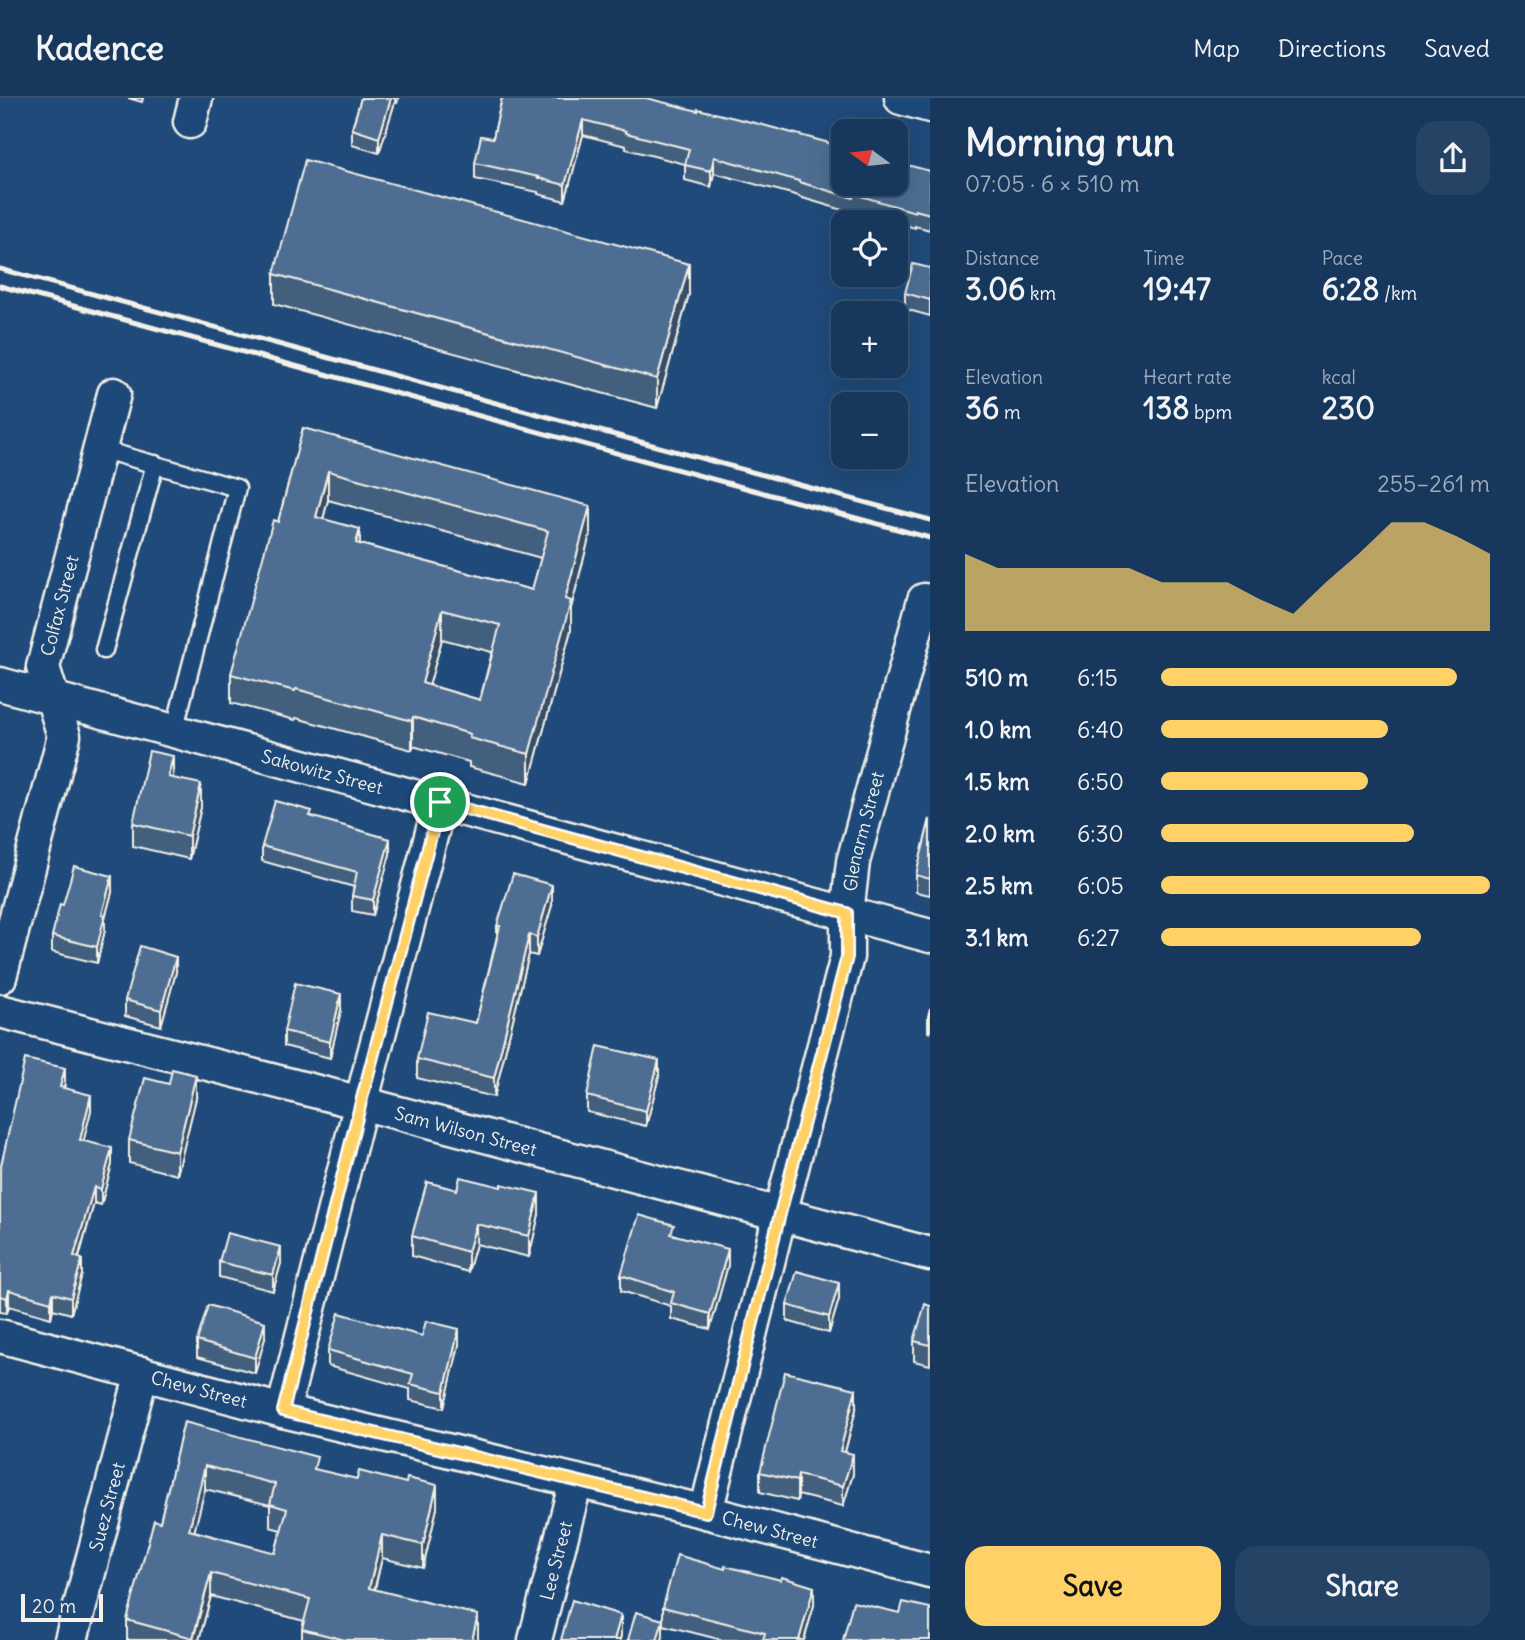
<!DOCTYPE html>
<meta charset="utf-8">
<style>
:root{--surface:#17385c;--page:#244365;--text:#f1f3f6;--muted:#9eacbb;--line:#365272;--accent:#ffd166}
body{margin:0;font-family:Delius,sans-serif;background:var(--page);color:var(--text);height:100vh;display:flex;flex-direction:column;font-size:26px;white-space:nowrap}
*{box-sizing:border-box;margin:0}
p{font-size:23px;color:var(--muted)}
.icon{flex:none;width:38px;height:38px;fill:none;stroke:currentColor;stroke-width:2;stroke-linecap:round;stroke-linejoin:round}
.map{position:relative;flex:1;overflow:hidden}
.sheet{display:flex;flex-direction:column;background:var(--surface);width:595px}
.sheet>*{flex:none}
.needle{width:46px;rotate:285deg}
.tools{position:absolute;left:831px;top:21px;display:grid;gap:14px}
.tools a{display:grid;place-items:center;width:77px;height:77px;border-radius:14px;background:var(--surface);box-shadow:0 7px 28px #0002,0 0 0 2px var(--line);font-size:35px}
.scale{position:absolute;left:21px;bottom:18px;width:82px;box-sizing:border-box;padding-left:7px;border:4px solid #f4f1e8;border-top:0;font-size:19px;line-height:24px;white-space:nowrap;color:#f4f1e8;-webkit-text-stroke:5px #1f4a7a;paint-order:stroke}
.pin{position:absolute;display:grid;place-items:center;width:60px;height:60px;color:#fff;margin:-30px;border:4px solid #fff;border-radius:50%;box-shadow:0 2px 7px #0007}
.round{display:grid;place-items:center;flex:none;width:74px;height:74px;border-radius:21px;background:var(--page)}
.headline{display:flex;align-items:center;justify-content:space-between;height:119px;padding:0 35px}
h1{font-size:38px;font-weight:800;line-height:52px}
.metrics{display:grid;grid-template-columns:repeat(3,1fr);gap:10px;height:119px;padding:7px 35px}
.metrics div{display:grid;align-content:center}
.metrics b{font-size:30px;font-weight:800}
.metrics small{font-size:19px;font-weight:400}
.metrics p{font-size:19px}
.chart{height:196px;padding:14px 35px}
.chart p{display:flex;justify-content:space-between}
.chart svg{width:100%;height:126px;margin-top:7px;fill:var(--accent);opacity:.7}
.button{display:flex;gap:14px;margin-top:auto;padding:14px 35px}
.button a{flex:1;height:80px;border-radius:21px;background:var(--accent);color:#111;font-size:28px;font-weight:800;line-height:80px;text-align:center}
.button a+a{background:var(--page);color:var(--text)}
ul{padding:0 35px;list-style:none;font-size:23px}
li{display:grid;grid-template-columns:112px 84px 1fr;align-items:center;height:52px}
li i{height:18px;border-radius:9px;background:var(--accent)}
header{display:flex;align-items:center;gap:42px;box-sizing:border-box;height:98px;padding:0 35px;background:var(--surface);border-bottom:2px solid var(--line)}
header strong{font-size:33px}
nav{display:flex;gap:38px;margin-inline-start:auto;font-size:24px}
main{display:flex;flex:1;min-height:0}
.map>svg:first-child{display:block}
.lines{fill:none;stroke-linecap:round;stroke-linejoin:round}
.service-casing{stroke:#f4f1e8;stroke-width:21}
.minor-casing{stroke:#f4f1e8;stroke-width:37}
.service{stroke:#1f4a7a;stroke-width:16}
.minor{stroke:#1f4a7a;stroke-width:32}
.rail{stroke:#f4f1e8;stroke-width:5}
.wall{fill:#425f7e;stroke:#f4f1e8;stroke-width:2;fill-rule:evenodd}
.shaded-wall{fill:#364d66;stroke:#f4f1e8;stroke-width:2}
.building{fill:#4d6e92;stroke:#f4f1e8;stroke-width:2;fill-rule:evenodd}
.route-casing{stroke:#fff;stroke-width:14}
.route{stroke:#ffd166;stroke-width:9}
.labels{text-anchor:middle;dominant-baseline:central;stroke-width:7;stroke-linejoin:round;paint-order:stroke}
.street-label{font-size:18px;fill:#f4f1e8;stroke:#1f4a7a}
</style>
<header>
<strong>Kadence</strong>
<nav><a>Map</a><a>Directions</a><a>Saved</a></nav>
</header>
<main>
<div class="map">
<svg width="930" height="1542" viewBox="0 0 930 1542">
<rect width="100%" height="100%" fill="#1f4a7a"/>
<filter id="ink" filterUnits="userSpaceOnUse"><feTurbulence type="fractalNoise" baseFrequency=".0143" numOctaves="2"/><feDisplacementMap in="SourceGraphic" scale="14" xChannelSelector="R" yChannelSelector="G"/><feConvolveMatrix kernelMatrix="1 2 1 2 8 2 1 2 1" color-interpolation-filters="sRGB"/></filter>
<g filter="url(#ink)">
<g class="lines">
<g class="service-casing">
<g id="service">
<path d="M100 351 237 390 174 633"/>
<path d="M104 552 155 366"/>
</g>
</g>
<g class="minor-casing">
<g id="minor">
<path d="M901 0 930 8"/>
<path d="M190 24 196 0"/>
<path id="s1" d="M0 586 930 838"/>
<path id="s2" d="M0 879 64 638 43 569 114 296"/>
<path id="s3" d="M0 913 361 1005 930 1156"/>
<path id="s4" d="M0 1238 283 1313 706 1414 930 1473"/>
<path d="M283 1313 361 1005 440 704"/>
<path id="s5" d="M706 1414 780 1116 847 859V815L853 764 924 502"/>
<path id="s6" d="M71 1542 142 1275"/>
<path id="s7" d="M535 1542 576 1383"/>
</g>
</g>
<use href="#service" class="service"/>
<use href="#minor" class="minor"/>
<g class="rail">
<path d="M0 171 930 422"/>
<path d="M0 188 930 440"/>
</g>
</g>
<g class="wall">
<path d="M128 0H143L142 4Z"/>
<path d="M361 0H399L397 5 395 4 379 55 352 47V31Z"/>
<path d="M502 0 930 73V132L915 128V130L854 112 853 115 799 99V98L714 75 711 89 685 82V66L626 51V48L583 37 565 103 538 96V94L475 81V65L493 40Z"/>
<path d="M930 170V218L905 211V195Z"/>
<path d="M274 176 689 196 657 310 274 206Z"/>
<path d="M303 330 590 436 571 510V532L529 685 469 669V664L413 648 412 652 296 620 295 622 231 605V576L278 424ZM328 402 541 460 532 492 360 446 323 421ZM442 541 492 554 480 602 429 587Z"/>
<path d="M173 680 201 709 189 761 133 748V725Z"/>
<path d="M312 718 390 756 373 817 352 813V798L354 789 262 763V748Z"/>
<path d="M930 721V797L916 794V777Z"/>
<path d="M112 794 105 820V832L97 865 52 854V838L63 807Z"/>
<path d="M552 807 537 858 529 856 494 999 417 980V961L476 925 497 838V828Z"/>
<path d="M176 874 161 928 125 918V902Z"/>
<path d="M930 910V935L928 934V918Z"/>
<path d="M341 912 330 960 284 948V933Z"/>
<path d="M659 978 646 1028 587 1014V998Z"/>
<path d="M65 985 64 990 91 1012 83 1043 112 1066 101 1107 94 1105 79 1160 82 1176 71 1216 53 1211 51 1220 9 1208 7 1215 0 1214V1072Z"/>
<path d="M196 1000 177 1077 129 1065V1042Z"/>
<path d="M427 1084 539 1116 529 1159 476 1146 468 1174 412 1158V1138Z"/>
<path d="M674 1136 728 1167 710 1231 671 1221V1208L621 1193V1177Z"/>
<path d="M219 1164 281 1165 273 1193 219 1179Z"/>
<path d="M839 1201 829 1235 787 1223V1207Z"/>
<path d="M930 1208V1267L914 1263V1243Z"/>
<path d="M422 1238 459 1247 444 1310 410 1302V1291L328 1268V1252Z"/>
<path d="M265 1240 255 1275 197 1259V1243Z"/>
<path d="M856 1311 845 1354 853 1376 843 1408 798 1397 797 1403 760 1394V1374Z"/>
<path d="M184 1324 317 1372 437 1410 423 1470 382 1460 375 1491 478 1540V1542H302V1531L304 1523 211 1498 199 1542H127V1522L160 1424ZM205 1391 270 1407V1429L281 1432 275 1455 194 1433Z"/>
<path d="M814 1507 804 1542H722L663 1527V1538L662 1542H628L663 1522V1509Z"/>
</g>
<g class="shaded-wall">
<path d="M391 0H395V4L379 55V40Z"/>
<path d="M583 22V37L565 103V87Z"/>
<path d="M714 59V75L711 89V73Z"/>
<path d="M689 166V196L657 310V281Z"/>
<path d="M328 373V402L316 448V419Z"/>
<path d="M590 408V436L571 510V532L529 685V656L565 501Z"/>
<path d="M360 431V459L356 445Z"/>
<path d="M442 512V541L422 614V585Z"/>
<path d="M413 619V648L412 652V623Z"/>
<path d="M173 658V681L168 679Z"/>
<path d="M201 686V709L189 761V738Z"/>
<path d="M390 741V756L373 817V802Z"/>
<path d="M112 778V794L105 820V832L97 865V849L102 816Z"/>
<path d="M552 787V807L537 858V839Z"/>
<path d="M529 837V856L494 999V980Z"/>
<path d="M176 859V874L161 928V912Z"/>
<path d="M341 896V912L330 960V944Z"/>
<path d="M659 962V978L646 1028V1013Z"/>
<path d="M65 970V985L60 1005V989Z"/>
<path d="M196 977V1000L177 1077V1054Z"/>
<path d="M91 997V1012L80 1058V1042Z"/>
<path d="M112 1050V1066L101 1107V1091Z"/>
<path d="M94 1089V1105L74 1174V1158Z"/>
<path d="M539 1095V1116L529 1159V1138Z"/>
<path d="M476 1126V1146L468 1174V1154Z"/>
<path d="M281 1149V1165L273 1193V1177Z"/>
<path d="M728 1151V1167L710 1231V1216Z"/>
<path d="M82 1161V1176L71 1216V1200Z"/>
<path d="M839 1185V1201L829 1235V1219Z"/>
<path d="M9 1192V1208L7 1215V1200Z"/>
<path d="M53 1195V1211L51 1220V1204Z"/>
<path d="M265 1224V1240L255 1275V1260Z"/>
<path d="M459 1231V1247L444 1310V1294Z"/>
<path d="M856 1291V1311L840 1373V1353Z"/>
<path d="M853 1356V1376L843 1408V1388Z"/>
<path d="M205 1368V1391L189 1455V1432Z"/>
<path d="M798 1377V1397L797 1403V1383Z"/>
<path d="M437 1387V1410L423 1470V1447Z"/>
<path d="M382 1437V1460L369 1513V1490Z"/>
<path d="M211 1475V1498L199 1542H193Z"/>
<path d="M814 1489V1507L804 1542H799Z"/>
<path d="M478 1517V1542H472Z"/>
<path d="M621 1517V1538L620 1542H614Z"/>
<path d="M663 1522V1538L662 1542H657Z"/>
</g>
<g class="building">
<path d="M361 0H391L379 40 352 31Z"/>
<path d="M502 0H646L698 13V11L763 27 844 49V86H896V64L930 73V116L915 112V114L854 96 853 100 799 84V83L714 59 711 73 685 67 689 51 626 35V33L583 22 565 87 538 80 539 79 475 65 481 38 493 40Z"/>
<path d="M305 62 689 166 657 281 274 176Z"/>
<path d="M913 166 930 170V202L905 195Z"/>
<path d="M303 330 590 408 565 501 571 503 529 656 469 640 470 636 413 619 412 623 296 591 295 593 231 576 273 422 278 424ZM328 373 548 433 532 492 356 445 360 431 316 419ZM442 512 500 527 480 602 422 585Z"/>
<path d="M149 653 173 658 168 679 201 686 189 738 133 725Z"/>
<path d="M275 703 312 713 310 718 390 741 373 802 352 798 357 774 262 748Z"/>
<path d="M930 721V781L916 777Z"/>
<path d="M74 768 112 778 102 816 105 817 97 849 52 838 60 806 63 807Z"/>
<path d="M513 776 552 787 537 839 529 837 494 980 417 961 428 914 476 925 500 828H497Z"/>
<path d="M140 848 176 859 161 912 125 902Z"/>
<path d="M295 885 341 896 330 944 284 933Z"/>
<path d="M598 948 659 962 646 1013 587 998Z"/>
<path d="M25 961 65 970 60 989 91 997 80 1042 112 1050 101 1091 94 1089 74 1158 82 1161 71 1200 53 1195 51 1204 9 1192 7 1200 0 1198V1072Z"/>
<path d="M172 971 196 977 177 1054 129 1042 145 980 169 986Z"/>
<path d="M460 1079 501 1089V1086L539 1095 529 1138 476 1126 468 1154 412 1138 427 1084 457 1092Z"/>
<path d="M639 1117 674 1127 671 1136 728 1151 710 1216 671 1205 674 1194 621 1177Z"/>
<path d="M227 1135 281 1149 273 1177 219 1164Z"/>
<path d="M797 1173 839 1185 829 1219 787 1207Z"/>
<path d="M925 1206 930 1208V1247L914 1243Z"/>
<path d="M208 1207 265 1224 255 1260 197 1243Z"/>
<path d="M339 1215 422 1238 426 1223 459 1231 444 1294 410 1286 413 1276 328 1252Z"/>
<path d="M785 1274 856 1291 840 1353 853 1356 843 1388 798 1377 797 1383 760 1374Z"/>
<path d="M184 1324 317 1359 314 1371 357 1381 359 1373 406 1385 407 1380 437 1387 423 1447 382 1437 369 1490 478 1517 472 1542H345L302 1531 310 1501 211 1475 193 1540 127 1522 154 1422 160 1424ZM205 1368 275 1386 270 1406 287 1411 275 1455 189 1432Z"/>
<path d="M677 1457 725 1471V1468L781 1482 782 1479 814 1489 799 1542H763L765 1535 663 1509Z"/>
<path d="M572 1502 621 1517 614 1542H561Z"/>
<path d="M853 1504 900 1515 903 1504 930 1510V1542H886L881 1541V1542H843Z"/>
<path d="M636 1514 663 1522 657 1542H628Z"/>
</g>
</g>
<g class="lines" filter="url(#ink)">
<g class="route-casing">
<path id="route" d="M440 704 847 815V859L780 1116 706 1414 283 1313 361 1004Z"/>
</g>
<use href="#route" class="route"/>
</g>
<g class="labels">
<g class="street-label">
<text stroke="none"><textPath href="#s2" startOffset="385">Colfax Street</textPath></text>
<text stroke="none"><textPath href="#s1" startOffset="334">Sakowitz Street</textPath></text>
<text stroke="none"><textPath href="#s5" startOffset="700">Glenarm Street</textPath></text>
<text stroke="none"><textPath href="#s3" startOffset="481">Sam Wilson Street</textPath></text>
<text stroke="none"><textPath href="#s4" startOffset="206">Chew Street</textPath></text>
<text stroke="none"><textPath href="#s6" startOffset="138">Suez Street</textPath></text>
<text stroke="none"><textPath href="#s4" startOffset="794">Chew Street</textPath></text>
<text stroke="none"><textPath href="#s7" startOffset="82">Lee Street</textPath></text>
</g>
</g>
</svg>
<div class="tools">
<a><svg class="needle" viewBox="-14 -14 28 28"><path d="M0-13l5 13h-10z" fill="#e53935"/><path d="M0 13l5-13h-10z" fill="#9eacbb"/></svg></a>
<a><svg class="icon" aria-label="locate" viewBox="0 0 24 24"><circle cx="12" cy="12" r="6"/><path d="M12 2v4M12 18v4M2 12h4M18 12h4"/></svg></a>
<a>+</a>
<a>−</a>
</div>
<div class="scale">20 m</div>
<div class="pin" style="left:440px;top:704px;background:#1e9e55"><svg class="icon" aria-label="arrive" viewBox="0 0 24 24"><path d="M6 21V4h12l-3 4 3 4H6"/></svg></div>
</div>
<section class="sheet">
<div class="headline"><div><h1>Morning run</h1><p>07:05 · 6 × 510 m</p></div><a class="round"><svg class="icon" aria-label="share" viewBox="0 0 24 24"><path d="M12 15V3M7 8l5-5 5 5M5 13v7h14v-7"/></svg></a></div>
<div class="metrics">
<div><p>Distance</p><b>3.06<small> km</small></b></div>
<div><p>Time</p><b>19:47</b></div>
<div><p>Pace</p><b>6:28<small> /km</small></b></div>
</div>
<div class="metrics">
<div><p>Elevation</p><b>36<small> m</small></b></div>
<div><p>Heart rate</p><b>138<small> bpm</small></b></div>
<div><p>kcal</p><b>230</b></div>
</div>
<div class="chart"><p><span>Elevation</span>255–261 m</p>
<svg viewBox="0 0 160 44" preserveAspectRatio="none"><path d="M0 44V17L10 22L20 22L30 22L40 22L50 22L60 27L70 27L80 27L90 33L100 38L110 27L120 17L130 6L140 6L150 11L160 17V44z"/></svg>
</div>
<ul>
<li><b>510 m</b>6:15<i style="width:90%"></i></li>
<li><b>1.0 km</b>6:40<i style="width:69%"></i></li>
<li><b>1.5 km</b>6:50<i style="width:63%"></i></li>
<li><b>2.0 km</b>6:30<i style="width:77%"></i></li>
<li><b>2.5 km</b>6:05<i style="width:100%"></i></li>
<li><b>3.1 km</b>6:27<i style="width:79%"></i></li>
</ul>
<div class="button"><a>Save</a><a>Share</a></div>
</section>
</main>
